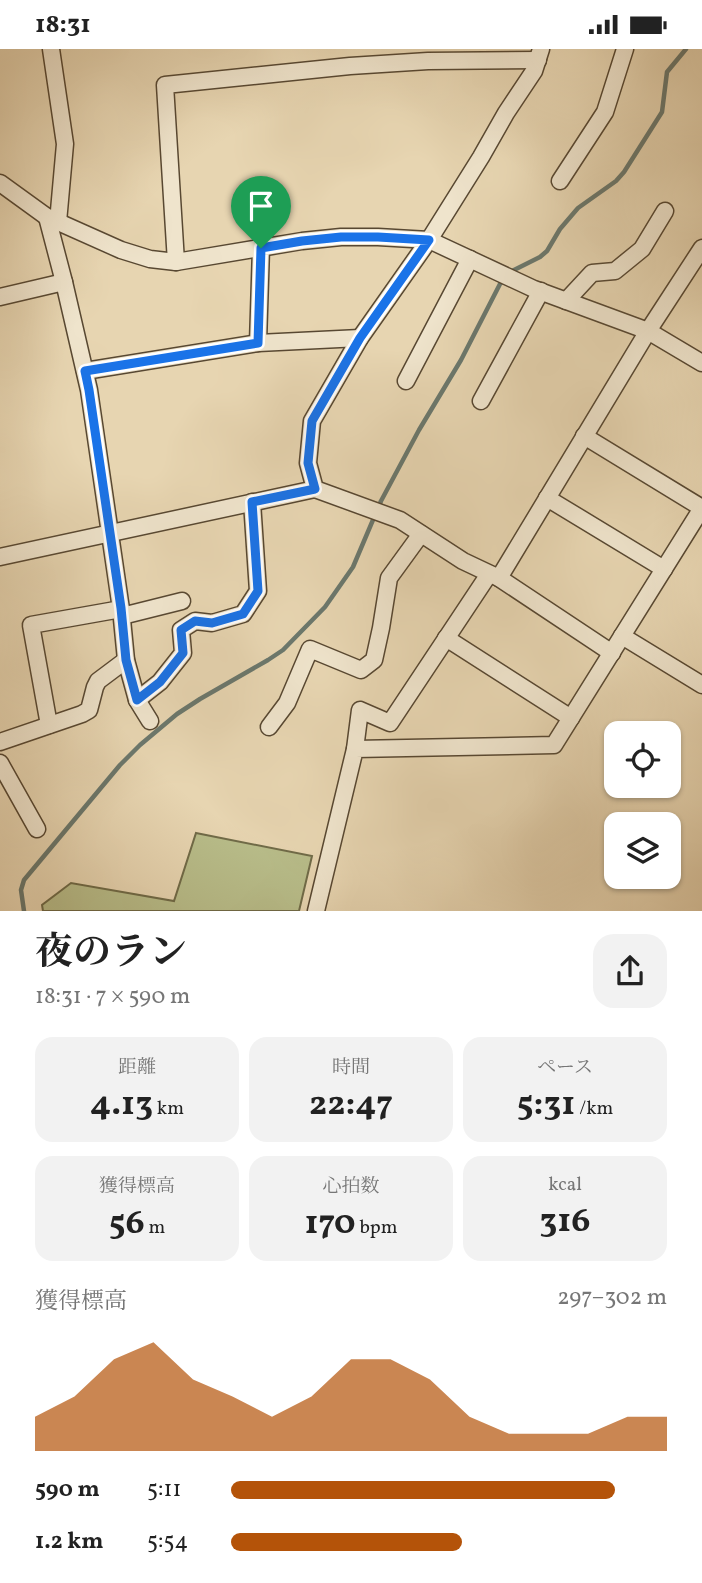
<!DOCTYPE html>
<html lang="ja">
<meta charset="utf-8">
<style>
:root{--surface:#fff;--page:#f2f2f2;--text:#222;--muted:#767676;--accent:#b45309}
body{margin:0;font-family:Vollkorn,"Noto Serif JP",serif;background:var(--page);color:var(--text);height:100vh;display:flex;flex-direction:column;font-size:26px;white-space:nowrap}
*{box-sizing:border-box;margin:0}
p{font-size:23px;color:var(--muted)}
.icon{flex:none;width:38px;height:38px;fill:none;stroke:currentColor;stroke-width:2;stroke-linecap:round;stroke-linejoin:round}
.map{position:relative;height:862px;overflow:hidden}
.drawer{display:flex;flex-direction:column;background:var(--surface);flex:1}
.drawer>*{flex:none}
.fabs{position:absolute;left:604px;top:672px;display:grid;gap:14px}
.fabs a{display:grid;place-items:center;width:77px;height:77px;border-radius:14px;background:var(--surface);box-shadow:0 2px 5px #0004;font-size:35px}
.pin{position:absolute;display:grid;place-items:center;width:60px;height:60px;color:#fff;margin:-72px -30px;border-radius:50% 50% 50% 0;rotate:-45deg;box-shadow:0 0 7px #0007}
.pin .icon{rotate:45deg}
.round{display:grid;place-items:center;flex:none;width:74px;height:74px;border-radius:21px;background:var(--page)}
.summary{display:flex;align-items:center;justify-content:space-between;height:119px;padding:0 35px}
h1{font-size:38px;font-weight:700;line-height:52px}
.metrics{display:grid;grid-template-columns:repeat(3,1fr);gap:10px;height:119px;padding:7px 35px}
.metrics div{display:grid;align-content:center;border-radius:18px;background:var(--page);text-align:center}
.metrics b{font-size:35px;font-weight:700}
.metrics small{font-size:19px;font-weight:400}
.metrics p{font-size:19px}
.chart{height:196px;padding:14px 35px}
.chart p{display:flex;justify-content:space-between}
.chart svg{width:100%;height:126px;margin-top:7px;fill:var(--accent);opacity:.7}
ul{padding:0 35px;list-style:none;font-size:23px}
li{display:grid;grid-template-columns:112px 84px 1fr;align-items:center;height:52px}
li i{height:18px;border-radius:9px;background:var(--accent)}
.status{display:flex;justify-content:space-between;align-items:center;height:49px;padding:0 35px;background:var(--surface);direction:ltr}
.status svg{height:19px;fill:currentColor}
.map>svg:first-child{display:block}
.park{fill:#b8bd8a;stroke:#706b48;stroke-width:2}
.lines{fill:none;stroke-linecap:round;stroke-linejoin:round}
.stream{stroke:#6b786d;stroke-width:4.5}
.street-casing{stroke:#584832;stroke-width:19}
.street{stroke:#efe4cc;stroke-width:16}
.route-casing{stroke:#fff;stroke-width:14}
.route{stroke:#1a73e8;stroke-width:9}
</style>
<div class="status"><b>18:31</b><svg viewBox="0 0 49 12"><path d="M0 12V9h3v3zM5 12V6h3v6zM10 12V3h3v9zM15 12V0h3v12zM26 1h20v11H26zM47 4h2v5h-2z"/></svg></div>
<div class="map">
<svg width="702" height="862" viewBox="0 0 702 862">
<rect width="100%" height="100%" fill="#e7d5b1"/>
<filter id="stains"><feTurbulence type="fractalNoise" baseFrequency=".00286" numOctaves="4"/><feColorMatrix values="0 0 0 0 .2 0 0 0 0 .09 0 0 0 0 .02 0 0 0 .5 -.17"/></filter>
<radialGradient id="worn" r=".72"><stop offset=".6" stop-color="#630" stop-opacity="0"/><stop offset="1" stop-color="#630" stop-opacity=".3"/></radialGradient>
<path class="park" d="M196 784 312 807 299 862H43L42 856 71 834 174 852Z"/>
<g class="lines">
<path class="stream" d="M24 862 21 841 24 831 120 716 140 696 177 665 200 650 268 611 283 601 325 558 353 518 381 452 419 381 461 311 500 235 512 222 540 208 547 202 560 180 578 159 616 132 624 123 662 63 667 23 686 0"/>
<g class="street-casing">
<g id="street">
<path d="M51 0 65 95 58 173"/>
<path d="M541 0 534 22 506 64 481 108 429 191 360 289 312 372 308 414 315 440 400 471 463 512 499 529 612 604"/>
<path d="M560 132 605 63 625 0"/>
<path d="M0 134 47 168 121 201 150 210 176 213 302 192 341 188H378L429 191 534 240 648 282 702 314"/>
<path d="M47 168 64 233 89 341 121 560 126 611 137 651 150 672"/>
<path d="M176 213 165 36 350 17 428 12 538 11"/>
<path d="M0 248 64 233"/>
<path d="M566 252 592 224 615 222 642 200 665 162"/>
<path d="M258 294 261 199"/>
<path d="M85 322 258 294 360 289"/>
<path d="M406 332 470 210"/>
<path d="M481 352 541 242"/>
<path d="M584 387 702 459"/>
<path d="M547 449 664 520"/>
<path d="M0 508 315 440"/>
<path d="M499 529 648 282 702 199"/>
<path d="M122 567 182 552"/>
<path d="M622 587 702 636"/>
<path d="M446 589 571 669"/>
<path d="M137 651 160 633 183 604 181 581 195 572 212 574 243 565 258 542 252 453"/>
<path d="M49 676 31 576 121 560"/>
<path d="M269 678 287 654 310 600 361 621 374 611 381 579 389 529 421 485"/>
<path d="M0 693 82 665 89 661 95 638 98 632 126 611"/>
<path d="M355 700 360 661 390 674 489 525"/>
<path d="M0 714 37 780"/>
<path d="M316 862 355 700 554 696 702 459"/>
</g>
</g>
<use href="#street" class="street"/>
</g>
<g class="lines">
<g class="route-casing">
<path id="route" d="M341 188H378L429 191 360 289 312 372 308 414 315 440 252 453 258 542 243 565 212 574 195 572 181 581 183 604 160 633 137 651 126 611 121 559 89 341 85 322 258 294 261 199 302 192Z"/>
</g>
<use href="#route" class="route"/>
</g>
<rect width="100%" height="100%" filter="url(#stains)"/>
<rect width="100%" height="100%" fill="url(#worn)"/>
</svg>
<div class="fabs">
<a><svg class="icon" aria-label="locate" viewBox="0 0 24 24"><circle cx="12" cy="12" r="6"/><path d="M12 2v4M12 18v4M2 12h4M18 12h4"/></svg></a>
<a><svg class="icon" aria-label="layers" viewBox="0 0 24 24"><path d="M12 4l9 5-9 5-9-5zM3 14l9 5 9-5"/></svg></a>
</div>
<div class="pin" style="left:261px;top:199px;background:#1e9e55"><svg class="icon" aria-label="arrive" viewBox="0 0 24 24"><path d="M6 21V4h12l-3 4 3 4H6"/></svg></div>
</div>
<section class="drawer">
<div class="summary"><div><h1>夜のラン</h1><p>18:31 · 7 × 590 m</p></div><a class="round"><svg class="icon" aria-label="share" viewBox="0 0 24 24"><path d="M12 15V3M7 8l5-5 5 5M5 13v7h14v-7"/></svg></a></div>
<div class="metrics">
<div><p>距離</p><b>4.13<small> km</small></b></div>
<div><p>時間</p><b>22:47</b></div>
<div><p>ペース</p><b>5:31<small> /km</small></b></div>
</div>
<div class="metrics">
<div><p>獲得標高</p><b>56<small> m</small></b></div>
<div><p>心拍数</p><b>170<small> bpm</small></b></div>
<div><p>kcal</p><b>316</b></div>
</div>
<div class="chart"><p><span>獲得標高</span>297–302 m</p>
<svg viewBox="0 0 160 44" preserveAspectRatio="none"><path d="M0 44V32L10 25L20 12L30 6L40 19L50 25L60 32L70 25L80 12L90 12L100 19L110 32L120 38L130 38L140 38L150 32L160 32V44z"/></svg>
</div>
<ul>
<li><b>590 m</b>5:11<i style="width:88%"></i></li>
<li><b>1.2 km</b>5:54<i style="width:53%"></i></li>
</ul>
</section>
